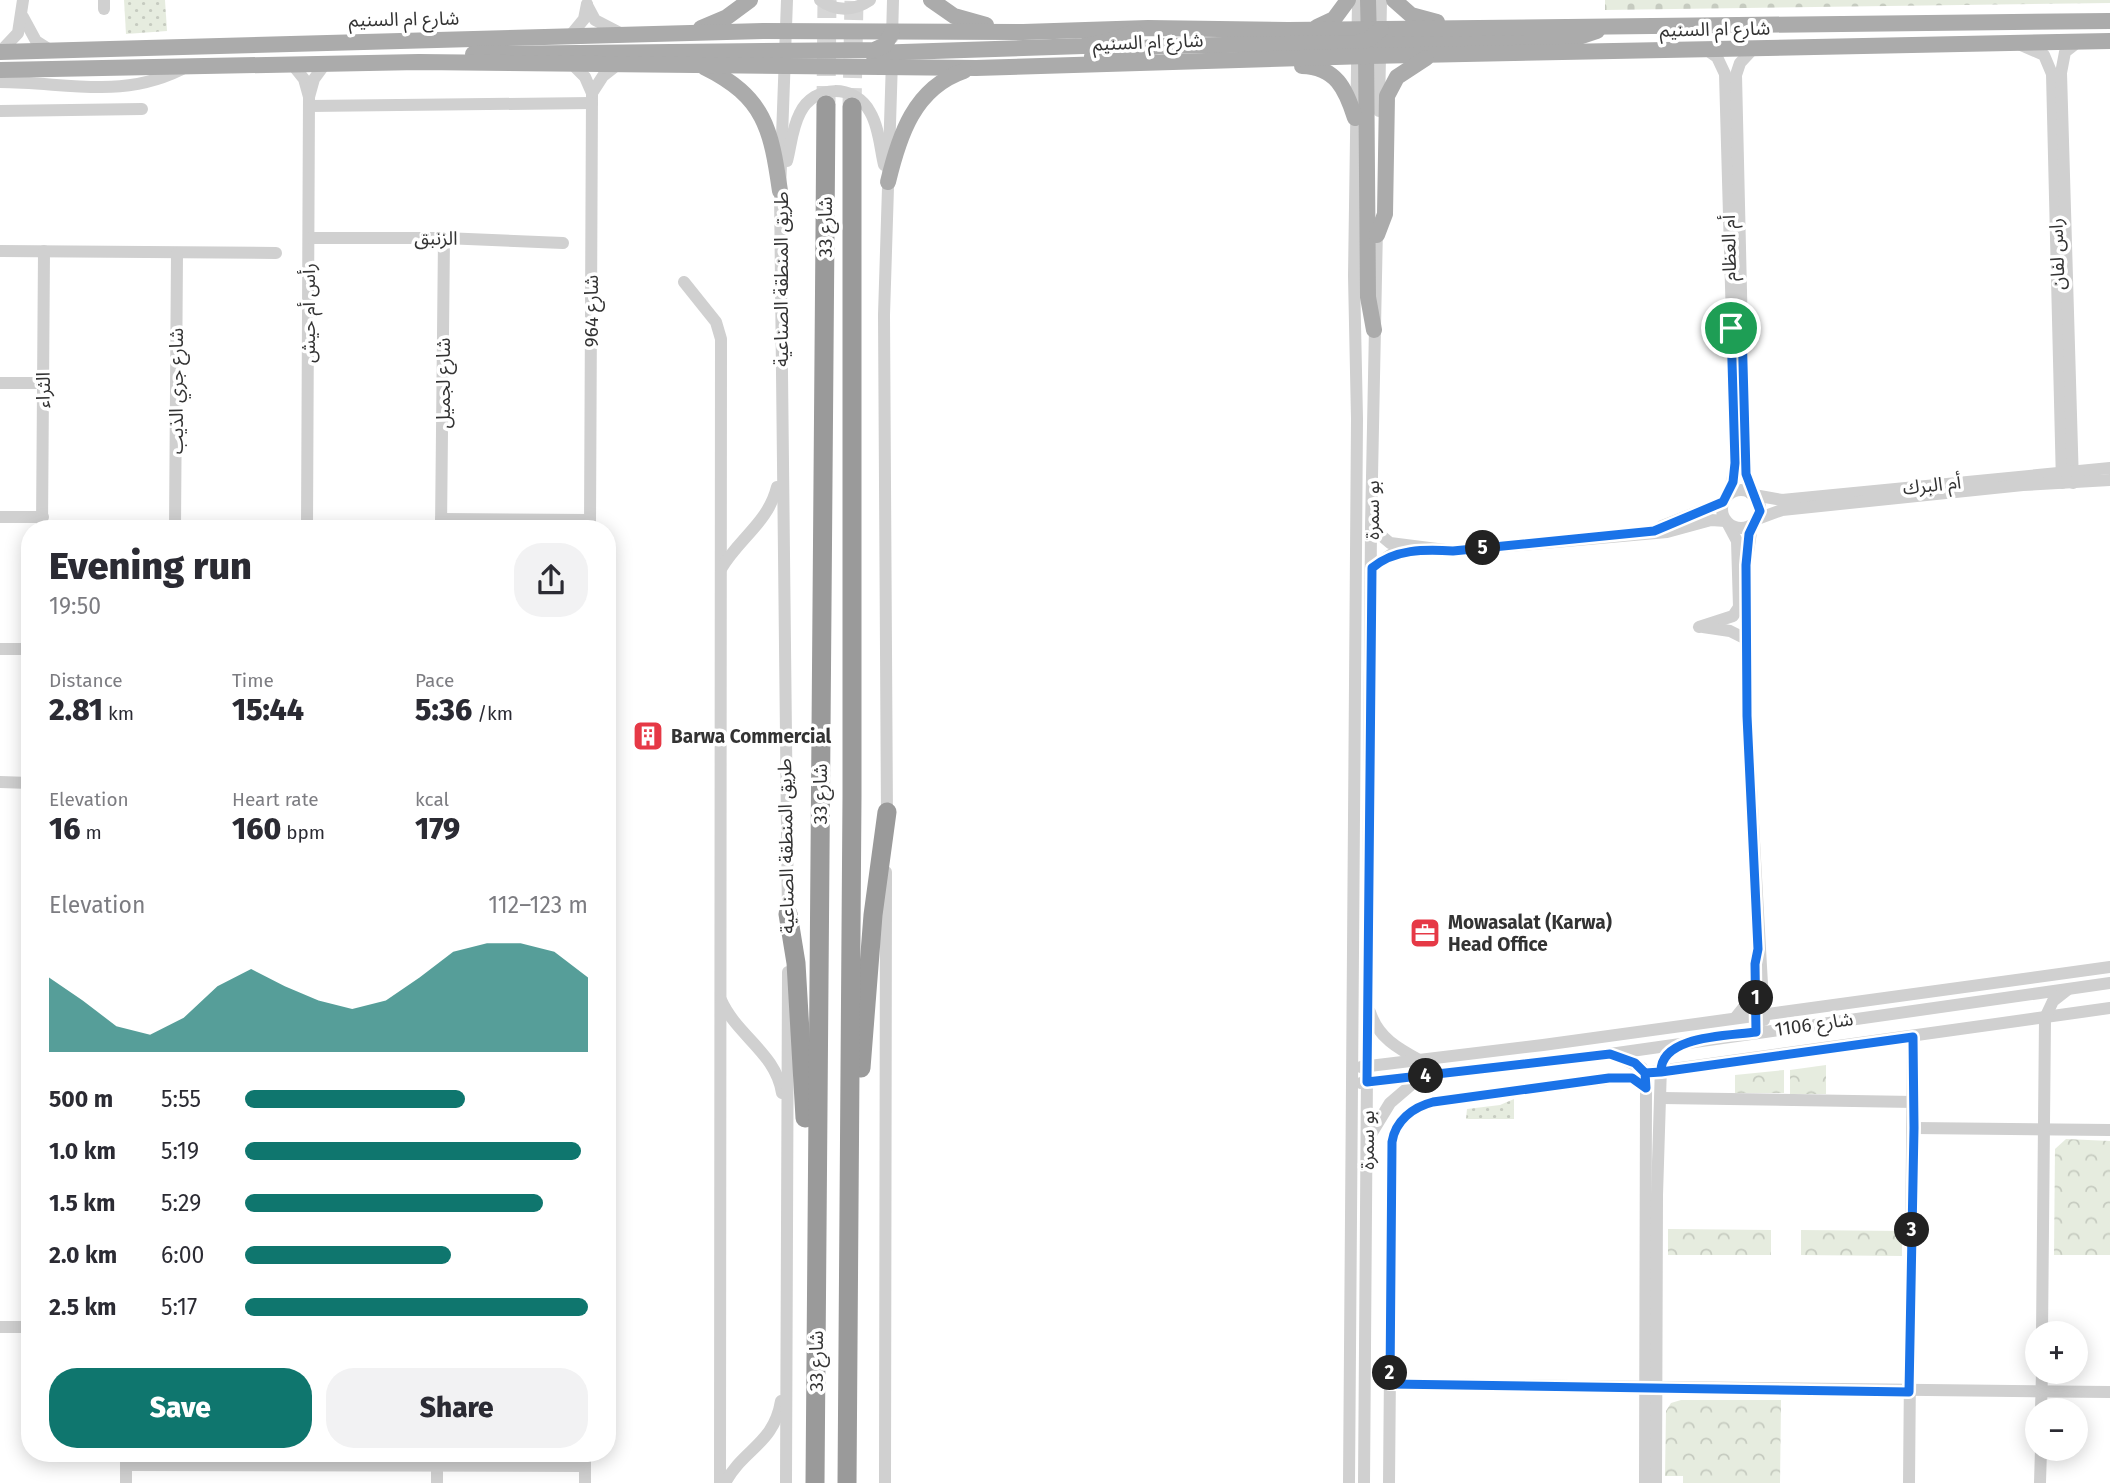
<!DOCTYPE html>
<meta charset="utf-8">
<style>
:root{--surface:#fff;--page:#f2f2f3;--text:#2b2b33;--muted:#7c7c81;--accent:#0f766e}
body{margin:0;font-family:"Fira Sans","Noto Sans Arabic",sans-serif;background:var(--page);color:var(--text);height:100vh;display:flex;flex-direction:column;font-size:26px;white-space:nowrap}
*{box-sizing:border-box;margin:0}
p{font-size:23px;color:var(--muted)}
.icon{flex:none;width:38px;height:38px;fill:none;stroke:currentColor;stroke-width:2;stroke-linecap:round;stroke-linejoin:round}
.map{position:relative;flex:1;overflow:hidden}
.sheet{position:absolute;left:21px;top:520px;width:595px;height:942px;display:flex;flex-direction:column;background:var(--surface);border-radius:28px;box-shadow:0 4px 18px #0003}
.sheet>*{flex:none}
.fabs{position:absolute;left:2025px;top:1321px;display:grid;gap:14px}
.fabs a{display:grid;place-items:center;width:63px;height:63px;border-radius:50%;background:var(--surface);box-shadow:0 4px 18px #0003;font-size:35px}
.pin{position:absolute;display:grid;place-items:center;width:60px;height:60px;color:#fff;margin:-30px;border:4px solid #fff;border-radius:50%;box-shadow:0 2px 7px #0007}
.km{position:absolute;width:35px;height:35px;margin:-18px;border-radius:50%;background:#222;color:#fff;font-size:19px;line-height:35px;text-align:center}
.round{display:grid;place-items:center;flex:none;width:74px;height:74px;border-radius:28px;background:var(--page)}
.summary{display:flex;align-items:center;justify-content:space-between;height:119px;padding:0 28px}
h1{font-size:38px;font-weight:800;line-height:52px}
.figures{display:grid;grid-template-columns:repeat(3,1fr);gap:10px;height:119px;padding:7px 28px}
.figures div{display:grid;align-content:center}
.figures b{font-size:30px;font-weight:800}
.figures small{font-size:19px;font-weight:400}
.figures p{font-size:19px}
.chart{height:196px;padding:14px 28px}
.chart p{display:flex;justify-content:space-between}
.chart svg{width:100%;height:126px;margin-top:7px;fill:var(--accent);opacity:.7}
.button{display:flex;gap:14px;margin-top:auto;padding:14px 28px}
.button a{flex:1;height:80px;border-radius:28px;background:var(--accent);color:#fff;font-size:28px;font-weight:800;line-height:80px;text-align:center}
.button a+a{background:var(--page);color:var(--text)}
ul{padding:0 28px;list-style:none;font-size:23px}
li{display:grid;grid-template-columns:112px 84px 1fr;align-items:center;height:52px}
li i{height:18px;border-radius:9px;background:var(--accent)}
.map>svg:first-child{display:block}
.grass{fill:url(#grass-dots)}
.cemetery{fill:url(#cemetery-stones)}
.park{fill:url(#park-crowns)}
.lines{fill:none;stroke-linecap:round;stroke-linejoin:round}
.highway-tunnel{stroke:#d6d6d6;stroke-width:19;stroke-dasharray:19 10;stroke-linecap:butt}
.minor{stroke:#d0d0d0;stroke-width:12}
.major{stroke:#ababab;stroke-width:16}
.highway{stroke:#9a9a9a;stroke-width:19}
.route-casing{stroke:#fff;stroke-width:14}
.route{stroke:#1a73e8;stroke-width:9}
.labels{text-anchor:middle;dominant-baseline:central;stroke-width:7;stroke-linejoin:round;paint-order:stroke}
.street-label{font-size:19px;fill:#333;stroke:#fff}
.poi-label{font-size:19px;font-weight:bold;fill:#333;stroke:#fff;text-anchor:start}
</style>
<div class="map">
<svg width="2110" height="1483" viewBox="0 0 2110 1483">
<defs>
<pattern id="grass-dots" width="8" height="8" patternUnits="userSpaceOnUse" patternTransform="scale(1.75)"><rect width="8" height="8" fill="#e6ecdf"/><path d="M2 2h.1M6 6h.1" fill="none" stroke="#c6cbc0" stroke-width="1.8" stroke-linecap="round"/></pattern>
<pattern id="cemetery-stones" width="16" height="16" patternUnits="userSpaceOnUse" patternTransform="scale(1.75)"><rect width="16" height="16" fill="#e6ecdf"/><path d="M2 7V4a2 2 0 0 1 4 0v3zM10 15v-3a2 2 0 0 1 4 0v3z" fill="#c6cbc0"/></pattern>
<pattern id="park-crowns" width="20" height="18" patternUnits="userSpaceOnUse" patternTransform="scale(1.75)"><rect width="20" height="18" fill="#e6ecdf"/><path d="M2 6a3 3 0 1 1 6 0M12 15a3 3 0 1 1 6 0" fill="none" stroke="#c6cbc0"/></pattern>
</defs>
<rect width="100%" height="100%" fill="#fff"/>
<g class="grass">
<path d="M124 0H165L167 31 126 34Z"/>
<path d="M1514 1099V1119H1466L1467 1109 1500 1105Z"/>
</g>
<path class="cemetery" d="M1605 0H2110V3L1605 10Z"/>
<g class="park">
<path d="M1826 1065V1094H1790V1070Z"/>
<path d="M1784 1070V1093H1735V1075Z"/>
<path d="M2066 1139 2110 1141V1255H2054L2055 1149Z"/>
<path d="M1668 1229 1771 1230V1255H1668Z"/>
<path d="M1801 1230 1902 1231V1256L1801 1255Z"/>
<path d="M1681 1400H1781L1780 1483H1683V1476H1665L1666 1411 1671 1403Z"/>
</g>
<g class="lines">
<g class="highway-tunnel">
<path d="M826 105 827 0"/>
<path d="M852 107 854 0"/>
</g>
<g class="minor">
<path d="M787 0 780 191 788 919"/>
<path d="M820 0C836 12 854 11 870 0"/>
<path d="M587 5 595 20 622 34"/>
<path d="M104 9V0"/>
<path d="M23 17 36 41 50 50"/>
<path d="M570 36 584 19 587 4"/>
<path d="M892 38 893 0"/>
<path d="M2021 45 2044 55 2052 74 2062 483"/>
<path d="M1707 50 1717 57 1725 74 1736 463 1729 494"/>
<path d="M0 52 18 33 23 0"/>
<path d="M292 64 304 79 309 97 307 528"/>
<path d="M573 65 585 77 592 93 590 528"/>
<path d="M0 82C68 82 124 101 188 66"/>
<path d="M592 93 603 76 617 65"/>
<path d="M309 97 314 79 325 64"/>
<path d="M309 106 592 103"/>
<path d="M0 111 142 109"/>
<path d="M1379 111 1381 0"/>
<path d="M787 161C791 146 792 128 800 113 814 84 855 84 870 112 879 127 880 148 884 165"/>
<path d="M309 238H444L563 243"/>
<path d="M0 251 276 253"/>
<path d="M684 282 716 322 721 339 720 1483"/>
<path d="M0 383H43"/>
<path d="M2073 483 2061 73 2065 52 2079 41"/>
<circle cx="1741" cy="509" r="19"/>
<path d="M1750 493 1745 464 1736 75 1740 63 1753 49"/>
<path d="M1754 495 1782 500 2110 468"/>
<path d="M0 517H43"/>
<path d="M441 519 590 520"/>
<path d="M1757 519 1782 510 2023 485 2110 480"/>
<path d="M1752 525 1746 565 1747 716 1764 1020"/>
<path d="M1662 526 1723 502"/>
<path d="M1371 527 1390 543 1453 551 1667 532 1711 520 1726 521"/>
<path d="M42 528 44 251"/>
<path d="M175 528 177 253"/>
<path d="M441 528 444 238"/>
<path d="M1372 568 1392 554 1420 551"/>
<path d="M721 569C739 538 768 523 777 487"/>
<path d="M1699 627 1733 616 1739 607 1737 541 1728 524"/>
<path d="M1703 627 1730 631 1746 639"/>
<path d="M0 649H30"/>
<path d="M0 782 30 783"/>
<path d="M887 819 884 315 892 60"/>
<path d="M721 1000C737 1036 776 1053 782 1093"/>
<path d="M1370 1012C1378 1038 1399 1049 1421 1061"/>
<path d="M1736 1017 1756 992"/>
<path d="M1613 1054 1642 1068 1646 1088 1645 1483"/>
<path d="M1361 1067 1543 1045 2110 967"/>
<path d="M1645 1073 2110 1008"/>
<path d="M1361 1083 1610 1054 2110 983"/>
<path d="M1662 1098 1914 1102"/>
<path d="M1914 1128 2110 1130"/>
<path d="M1368 1139 1390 1103 1418 1079"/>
<path d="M0 1327H30"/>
<path d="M2042 1334 2045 1018 2053 1001 2067 990"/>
<path d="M1384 1381 1390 1384 2110 1392"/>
<path d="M2041 1410 2042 1372"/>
<path d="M126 1465 585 1466"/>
<path d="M126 1483V1452"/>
<path d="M437 1483V1466"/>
<path d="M585 1483V1452"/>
<path d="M725 1483C743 1449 774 1444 781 1401"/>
<path d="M786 1483 788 972"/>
<path d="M885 1483 886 872"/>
<path d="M1349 1483 1357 419 1354 276 1358 0"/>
<path d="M1364 1483 1371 527 1377 227"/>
<path d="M1389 1483 1392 1142C1395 1120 1413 1107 1433 1102L1622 1077 1639 1081 1646 1088"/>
<path d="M1656 1483 1657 1195 1661 1066 1668 1052 1677 1046"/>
<path d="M1909 1483 1913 1037"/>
<path d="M2040 1483 2041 1449"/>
</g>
<g class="major">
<path d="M931 0 954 16 986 25"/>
<path d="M1368 0 1369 40"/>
<path d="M1394 0 1411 15 1437 22"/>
<path d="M1317 27 1334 19 1348 0"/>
<path d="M701 28 727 17 750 0"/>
<path d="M1366 47 1368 297 1374 330"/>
<path d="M1366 48 1380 42 1576 38 1597 31"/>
<path d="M0 52 763 31 1023 32 1148 28 1288 30 2110 21"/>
<path d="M872 53 1083 46 1107 42 1135 32"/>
<path d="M473 54 874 50 885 45 892 32"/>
<path d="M1092 56 1158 46 1357 43 1369 39 1381 29"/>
<path d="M1302 66C1336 67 1346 89 1355 118"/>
<path d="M704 67C765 97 771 129 780 191"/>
<path d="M0 70 419 62 976 68 1368 56 2110 41"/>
<path d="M888 182C899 136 914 88 964 71"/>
<path d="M1377 235 1385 214 1387 96 1397 77 1426 58"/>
</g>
<g class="highway">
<path d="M788 914 796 963 805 1118"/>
<path d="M861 1068 873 915 887 812"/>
<path d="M815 1483 826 105"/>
<path d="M847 1483 852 796V107"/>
</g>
</g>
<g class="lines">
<g class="route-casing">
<path id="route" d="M1731 328 1742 327 1746 474 1760 511 1749 534 1746 565 1747 716 1758 949 1755 964 1756 1032C1729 1036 1660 1035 1661 1072L1645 1073 1646 1088 1632 1078H1609L1433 1102C1413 1107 1395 1121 1392 1142L1390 1384 1909 1392 1914 1128 1913 1037 1661 1072 1645 1073 1635 1063 1610 1054 1367 1082 1372 568C1394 549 1425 549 1453 551L1654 531 1723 502 1733 482 1735 463 1731 328"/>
</g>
<use href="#route" class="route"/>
</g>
<defs>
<g id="building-square" transform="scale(1.575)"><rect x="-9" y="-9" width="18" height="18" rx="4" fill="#e63946" stroke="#fff"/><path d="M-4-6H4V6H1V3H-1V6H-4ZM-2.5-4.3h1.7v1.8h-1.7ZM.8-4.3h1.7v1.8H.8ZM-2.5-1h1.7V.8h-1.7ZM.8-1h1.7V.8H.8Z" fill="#fff"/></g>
<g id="office-square" transform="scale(1.575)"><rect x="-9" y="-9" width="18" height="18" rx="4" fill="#e63946" stroke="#fff"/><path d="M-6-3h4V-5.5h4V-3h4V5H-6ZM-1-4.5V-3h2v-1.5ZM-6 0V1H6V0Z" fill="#fff"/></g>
</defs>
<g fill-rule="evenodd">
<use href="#building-square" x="648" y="736"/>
<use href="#office-square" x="1425" y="933"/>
</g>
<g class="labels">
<g class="street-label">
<text transform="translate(404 19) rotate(-1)">شارع ام السنيم</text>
<text transform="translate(1715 29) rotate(-1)">شارع ام السنيم</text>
<text transform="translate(1148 42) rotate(-2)">شارع ام السنيم</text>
<text transform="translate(825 227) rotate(-90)">شارع 33</text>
<text transform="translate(436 238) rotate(1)">الزنبق</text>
<text transform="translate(1729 248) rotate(-91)">أم العظام</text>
<text transform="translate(2057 254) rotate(-92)">راس لفان</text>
<text transform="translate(781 279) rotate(-90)">طريق المنطقة الصناعية</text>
<text transform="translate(591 311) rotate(-90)">شارع 964</text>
<text transform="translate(308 313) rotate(-90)">رأس أم حيش</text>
<text transform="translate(443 383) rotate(-90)">شارع لجميل</text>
<text transform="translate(43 390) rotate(-90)">الثراء</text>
<text transform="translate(176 391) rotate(-90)">شارع جري الذيب</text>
<text transform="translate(1932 485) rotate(-6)">أم البرك</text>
<text transform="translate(1372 510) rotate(-90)">بو سمرة</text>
<text transform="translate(820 794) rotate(-90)">شارع 33</text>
<text transform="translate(786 846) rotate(-91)">طريق المنطقة الصناعية</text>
<text transform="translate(1814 1024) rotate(-8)">شارع 1106</text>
<text transform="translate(1367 1140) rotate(-90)">بو سمرة</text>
<text transform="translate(816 1361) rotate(-90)">شارع 33</text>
</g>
<g class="poi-label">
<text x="671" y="736">Barwa Commercial</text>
<text x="1448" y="922">Mowasalat (Karwa)<tspan x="1448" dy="22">Head Office</tspan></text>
</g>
</g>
</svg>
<div class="fabs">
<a>+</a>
<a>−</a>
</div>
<div class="pin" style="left:1731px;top:328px;background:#1e9e55"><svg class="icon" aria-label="arrive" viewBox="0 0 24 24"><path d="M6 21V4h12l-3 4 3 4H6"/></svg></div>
<b class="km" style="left:1756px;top:998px">1</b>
<b class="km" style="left:1390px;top:1373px">2</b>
<b class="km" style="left:1912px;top:1230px">3</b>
<b class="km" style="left:1426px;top:1076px">4</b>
<b class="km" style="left:1483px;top:548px">5</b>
<section class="sheet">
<div class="summary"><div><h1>Evening run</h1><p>19:50</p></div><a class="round"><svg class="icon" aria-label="share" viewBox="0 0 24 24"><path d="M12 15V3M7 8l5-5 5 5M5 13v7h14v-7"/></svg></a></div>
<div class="figures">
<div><p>Distance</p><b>2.81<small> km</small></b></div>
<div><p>Time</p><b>15:44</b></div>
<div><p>Pace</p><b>5:36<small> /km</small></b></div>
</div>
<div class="figures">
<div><p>Elevation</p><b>16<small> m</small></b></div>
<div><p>Heart rate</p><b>160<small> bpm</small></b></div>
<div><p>kcal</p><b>179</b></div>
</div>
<div class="chart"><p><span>Elevation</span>112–123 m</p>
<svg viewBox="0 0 160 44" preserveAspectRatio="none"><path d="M0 44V18L10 26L20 35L30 38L40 32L50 21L60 15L70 21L80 26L90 29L100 26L110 18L120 9L130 6L140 6L150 9L160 18V44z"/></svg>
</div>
<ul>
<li><b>500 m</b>5:55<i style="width:64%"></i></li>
<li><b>1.0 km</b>5:19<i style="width:98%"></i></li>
<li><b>1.5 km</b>5:29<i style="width:87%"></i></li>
<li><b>2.0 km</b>6:00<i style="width:60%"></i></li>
<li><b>2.5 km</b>5:17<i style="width:100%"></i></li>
</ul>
<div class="button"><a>Save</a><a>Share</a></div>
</section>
</div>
